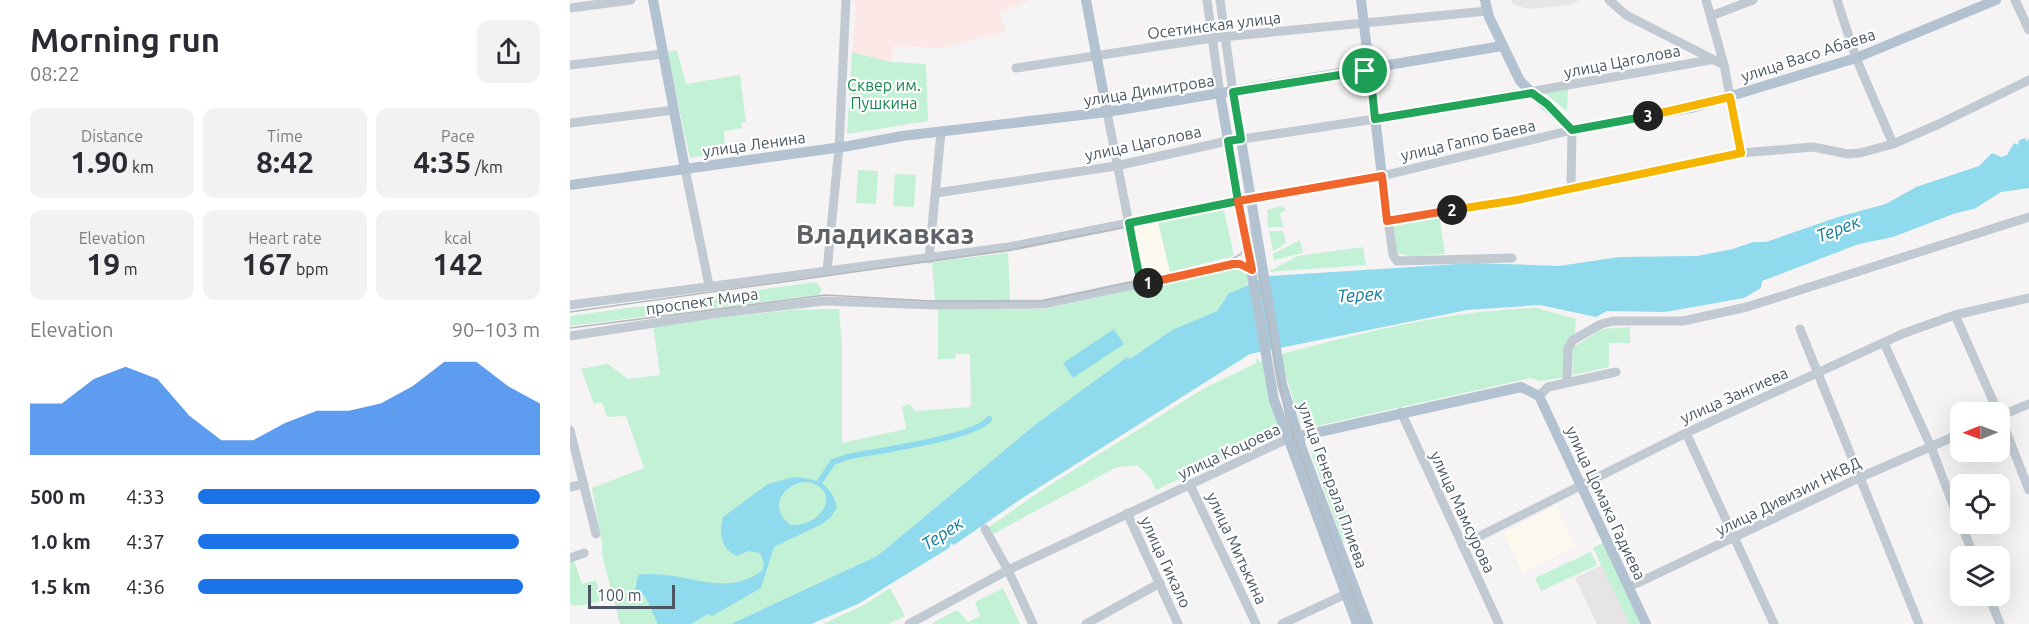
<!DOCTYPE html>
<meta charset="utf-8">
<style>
:root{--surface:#fff;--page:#f2f2f3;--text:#2b2b33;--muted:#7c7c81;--accent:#1a73e8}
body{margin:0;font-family:Ubuntu,sans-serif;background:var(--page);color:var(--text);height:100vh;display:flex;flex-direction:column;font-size:22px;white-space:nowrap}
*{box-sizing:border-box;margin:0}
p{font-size:20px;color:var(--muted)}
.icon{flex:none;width:33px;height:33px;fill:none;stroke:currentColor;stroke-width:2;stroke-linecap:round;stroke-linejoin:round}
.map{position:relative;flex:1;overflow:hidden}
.sheet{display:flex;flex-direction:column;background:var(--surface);width:570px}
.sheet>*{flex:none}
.needle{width:39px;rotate:269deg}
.controls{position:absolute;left:1380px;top:402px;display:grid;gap:12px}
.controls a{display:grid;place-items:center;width:60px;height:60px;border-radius:12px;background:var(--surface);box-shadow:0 6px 24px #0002;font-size:30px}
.scale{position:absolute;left:18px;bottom:15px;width:87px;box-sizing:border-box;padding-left:6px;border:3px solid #4a5661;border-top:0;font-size:16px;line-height:21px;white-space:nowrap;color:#4a5661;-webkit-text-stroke:4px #fff;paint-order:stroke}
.pin{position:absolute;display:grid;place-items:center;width:51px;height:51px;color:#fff;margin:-26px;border:3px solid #fff;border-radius:50%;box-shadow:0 2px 6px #0007}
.km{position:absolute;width:30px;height:30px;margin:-15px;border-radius:50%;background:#222;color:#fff;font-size:16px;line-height:30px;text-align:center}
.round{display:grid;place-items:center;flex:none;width:63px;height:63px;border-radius:12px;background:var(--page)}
.headline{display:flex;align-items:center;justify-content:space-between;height:102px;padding:0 30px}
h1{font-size:33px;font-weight:700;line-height:45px}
.stats{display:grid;grid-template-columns:repeat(3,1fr);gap:9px;height:102px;padding:6px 30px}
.stats div{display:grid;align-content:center;border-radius:12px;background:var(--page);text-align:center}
.stats b{font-size:30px;font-weight:700}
.stats small{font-size:16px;font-weight:400}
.stats p{font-size:16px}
.chart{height:168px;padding:12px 30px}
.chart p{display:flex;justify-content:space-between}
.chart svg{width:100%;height:108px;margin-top:6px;fill:var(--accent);opacity:.7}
ul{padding:0 30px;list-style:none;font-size:20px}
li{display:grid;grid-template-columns:96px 72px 1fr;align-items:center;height:45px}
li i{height:15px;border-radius:8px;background:var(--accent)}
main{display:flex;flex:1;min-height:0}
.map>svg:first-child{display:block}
.commercial{fill:#fdf9ef}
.education{fill:#e6e4e5}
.medical{fill:#fce8e6}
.green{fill:#c3f1d5}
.water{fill:#90daee;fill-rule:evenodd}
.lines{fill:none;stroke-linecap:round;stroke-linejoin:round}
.canal{stroke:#90daee;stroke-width:6}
.minor{stroke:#c1cad2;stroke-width:9}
.major{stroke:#b3c2d1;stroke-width:10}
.tram{stroke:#b5b8bd;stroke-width:1.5}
.split-1-casing{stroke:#fff;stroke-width:12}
.split-2-casing{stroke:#fff;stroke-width:12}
.split-3-casing{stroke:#fff;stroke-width:12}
.split-4-casing{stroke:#fff;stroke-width:12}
.split-1{stroke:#22a559;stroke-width:8}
.split-2{stroke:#f0652b;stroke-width:8}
.split-3{stroke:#f5b400;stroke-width:8}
.split-4{stroke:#22a559;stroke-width:8}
.labels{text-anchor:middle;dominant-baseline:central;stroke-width:4.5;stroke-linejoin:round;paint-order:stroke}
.street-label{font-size:16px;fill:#4a5661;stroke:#fff}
.park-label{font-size:16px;fill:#17864f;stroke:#fff}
.water-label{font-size:18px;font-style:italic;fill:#0c7c9b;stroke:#fff}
.town-label{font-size:28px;font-weight:bold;fill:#5f6368;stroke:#fff}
</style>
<main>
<section class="sheet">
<div class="headline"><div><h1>Morning run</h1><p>08:22</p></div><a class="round"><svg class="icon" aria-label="share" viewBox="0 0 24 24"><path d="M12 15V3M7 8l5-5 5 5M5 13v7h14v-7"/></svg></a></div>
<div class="stats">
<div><p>Distance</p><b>1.90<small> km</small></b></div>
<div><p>Time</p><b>8:42</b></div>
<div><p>Pace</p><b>4:35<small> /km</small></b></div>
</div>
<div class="stats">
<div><p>Elevation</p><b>19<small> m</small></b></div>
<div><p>Heart rate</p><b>167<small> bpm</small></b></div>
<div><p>kcal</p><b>142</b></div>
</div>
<div class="chart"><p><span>Elevation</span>90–103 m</p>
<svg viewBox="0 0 160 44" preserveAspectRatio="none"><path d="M0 44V23L10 23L20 13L30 8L40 13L50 28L60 38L70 38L80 31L90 26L100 26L110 23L120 16L130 6L140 6L150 16L160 23V44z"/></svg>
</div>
<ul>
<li><b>500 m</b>4:33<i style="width:100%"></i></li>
<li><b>1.0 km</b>4:37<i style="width:94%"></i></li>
<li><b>1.5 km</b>4:36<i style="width:95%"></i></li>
</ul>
</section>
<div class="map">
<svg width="1459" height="624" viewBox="0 0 1459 624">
<rect width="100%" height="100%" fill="#f5f3f3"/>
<g class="commercial">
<path d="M588 222 600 272 575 278 571 276 564 227Z"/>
<path d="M986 506 1006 546 953 573 933 533Z"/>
</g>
<g class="education">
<path d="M942 0H1010L998 5 958 9 942 4Z"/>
<path d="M1036 563 1065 624H1027L1005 578Z"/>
</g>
<path class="medical" d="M283 0H461L429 12 436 31 373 48 323 46 321 62 282 52 286 9Z"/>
<g class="green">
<path d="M107 50 116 84 170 75 176 122 171 123 172 128 154 131 155 145 150 146V153L120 158 97 52Z"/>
<path d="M282 52 321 62 356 64 358 121 277 134Z"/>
<path d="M998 88 997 111 972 91Z"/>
<path d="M288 170 308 171 306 204 286 203Z"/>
<path d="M325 174 346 175 344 207 323 206Z"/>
<path d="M712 206 716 210 710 214 713 227H698L697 210Z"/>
<path d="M650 209 654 211 664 256 600 272 588 222Z"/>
<path d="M869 214 875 254 840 256 827 253 820 222Z"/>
<path d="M699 231H713L716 243 703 251Z"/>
<path d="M730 240 733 253 704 260 703 254Z"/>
<path d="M793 247 796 265 698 272 728 256Z"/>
<path d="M438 253 440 301H365L362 262Z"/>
<path d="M661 268 678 269 680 281 671 290 659 293 647 311 602 330 560 359 557 357 466 424 307 556 161 624H50L32 554V544L22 488 74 468 56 416 37 417 32 402 24 404 11 369 38 364 58 379 90 375 83 325 221 310 269 309 272 346V443L336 429 332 407 340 404 345 411 401 407 400 354H386L385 359H368V308L474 309Z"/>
<path d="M246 282 252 290 249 295 0 326V316Z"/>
<path d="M967 308 1006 319 1005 333 995 352V377L970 381 960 378 742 427H735L731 423 709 355C791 333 882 310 967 308Z"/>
<path d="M1060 327V343H1039V367L1003 375 1002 348 1032 329Z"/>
<path d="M687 357 689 362 694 360 710 430 586 490 580 478 567 465 547 467 423 534 419 527 472 490 633 389 686 363Z"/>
<path d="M753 447 786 537 773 542 741 452Z"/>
<path d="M1033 543 1072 624H1060L1023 548Z"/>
<path d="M1021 552 1027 565 971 591 965 578Z"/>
<path d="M4 560 12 584 26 580 32 603C22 600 12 609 0 604V561Z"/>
<path d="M320 588 335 616 318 624H253L294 605Z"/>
<path d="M433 588 450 624H361L387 610 398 622 410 616 405 602Z"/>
</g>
<g class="water">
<path d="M1456 138V142L1459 138V188L1431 192 1404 209 1386 213 1323 237 1289 244 1192 281 1191 288 1174 298 1095 312 1037 311 1026 317 970 305 897 310 680 354 454 497 384 545 381 543 379 548 288 604 241 624H161L307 556 466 424 557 357 560 359 602 330 647 311 659 293C674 289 683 280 699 276L904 263 989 266 1049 257 1127 256 1163 249 1183 242H1196L1268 217 1316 204 1346 187 1409 166 1422 153 1431 157 1437 155 1444 143 1448 145 1449 140Z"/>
<path d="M544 329 554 344 503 378 493 363Z"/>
<path d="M224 477C247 479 260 482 267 507L261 517 252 524 204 547 191 588 142 616 138 614 121 624H88L75 596 65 591 68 575C114 568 150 600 192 571L194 563 190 553 178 551 167 556C150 549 149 532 153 517L198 484ZM238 482C273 490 252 527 221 525 197 508 213 482 238 482Z"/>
</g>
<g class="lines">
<path class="canal" d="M250 481 263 462 277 457C305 451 405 438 419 419"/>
<g class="minor">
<path d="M637 0 650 94"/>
<path d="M650 0 663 92"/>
<path d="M1039 0 1056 15 1154 65"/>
<path d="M1136 0 1154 65 1171 153"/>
<path d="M1267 0 1286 58 1323 144"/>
<path d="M1445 0 1459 30"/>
<path d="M0 8 61 0"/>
<path d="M1141 16 1183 0"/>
<path d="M0 65 93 54"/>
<path d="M446 68 642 38 917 11"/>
<path d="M537 112 571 285"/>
<path d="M0 123 104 110"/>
<path d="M115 169 139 285"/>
<path d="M366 193 546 166 653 142 811 118 1140 60"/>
<path d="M817 221 947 200 1171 153 1243 147 1278 154 1290 153 1323 144 1369 124 1459 80"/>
<path d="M942 258 827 261 823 255 812 176 1002 130 1001 188"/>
<path d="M359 259 371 132"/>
<path d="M257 271 269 147 276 0"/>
<path d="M0 305 439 247 668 201"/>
<path d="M1385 315 1428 412"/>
<path d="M1230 329 1349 624"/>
<path d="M0 336 143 314 254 301 365 305 473 304 663 264H670L682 270"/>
<path d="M1314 343 1361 447 1390 523"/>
<path d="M997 382 998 348 1003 340 1031 324 1043 321H1113L1177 307 1459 217"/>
<path d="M969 396 978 387 1046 372"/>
<path d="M831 412 929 624"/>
<path d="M1430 416 1459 490"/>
<path d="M1430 416 1459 404"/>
<path d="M0 430 26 534"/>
<path d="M1116 433 1204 624"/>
<path d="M620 485 686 624"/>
<path d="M0 487 14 484"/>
<path d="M557 513 608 624"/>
<path d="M1391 524 1404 556"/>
<path d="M415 529 438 570 463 624"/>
<path d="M892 545 1116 433 1332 334 1385 315 1459 298"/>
<path d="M0 558 14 553"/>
<path d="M1059 587 1291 477 1390 434"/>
<path d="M1419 596 1430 624"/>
<path d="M339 624 438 570 717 439"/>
<path d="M516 624 590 583"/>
<path d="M712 624 780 592"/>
</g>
<g class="major">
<path d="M83 0 115 169"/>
<path d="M516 0 537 112"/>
<path d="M915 0 919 17 950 81 1002 130 1125 107 1286 58 1426 0"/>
<path d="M663 92 712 384 732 449 798 624"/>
<path d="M650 94 704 400 787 624"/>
<path d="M0 185 279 146 332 136 537 112 932 46"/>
<path d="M677 200 812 176 791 0"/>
<path d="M722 438 951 387 969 396 1076 624"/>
</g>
<g class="tram">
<path d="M0 312 439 250 661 206 674 215 679 226 716 416 793 624"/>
<path d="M0 328 255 295 361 301H473L656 262 671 254 681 234"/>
</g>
</g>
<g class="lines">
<g class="split-1-casing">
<path id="split-1" d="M578 283 571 285 559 223 668 201 658 141 671 139 663 92 795 71"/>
</g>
<g class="split-2-casing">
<path id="split-2" d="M578 283 663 264H670L682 270 668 201 812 176 817 221 882 210"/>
</g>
<g class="split-3-casing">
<path id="split-3" d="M882 210 947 200 1171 153 1160 97 1078 116"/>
</g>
<g class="split-4-casing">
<path id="split-4" d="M795 71 800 70 805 119 962 93 977 104 1002 130 1078 116"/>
</g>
<use href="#split-1" class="split-1"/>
<use href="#split-2" class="split-2"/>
<use href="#split-3" class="split-3"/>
<use href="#split-4" class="split-4"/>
</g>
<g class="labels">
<g class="street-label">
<text transform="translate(644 25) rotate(-7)">Осетинская улица</text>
<text transform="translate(1238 55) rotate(-18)">улица Васо Абаева</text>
<text transform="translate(1052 61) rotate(-11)">улица Цаголова</text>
<text transform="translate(579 90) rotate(-9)">улица Димитрова</text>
<text transform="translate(898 140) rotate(-13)">улица Гаппо Баева</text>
<text transform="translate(573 143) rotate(-12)">улица Цаголова</text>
<text transform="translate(184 144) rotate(-8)">улица Ленина</text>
<text transform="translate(132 301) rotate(-8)">проспект Мира</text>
<text transform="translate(1164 395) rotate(-24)">улица Зангиева</text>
<text transform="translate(659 451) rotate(-25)">улица Коцоева</text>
<text transform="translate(763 485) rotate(70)">улица Генерала Плиева</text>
<text transform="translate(1218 496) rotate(-26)">улица Дивизии НКВД</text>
<text transform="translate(1036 503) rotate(65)">улица Цомака Гадиева</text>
<text transform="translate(893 512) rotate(65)">улица Мамсурова</text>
<text transform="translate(667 548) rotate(65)">улица Митькина</text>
<text transform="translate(596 562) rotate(65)">улица Гикало</text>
</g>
<g class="park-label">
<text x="314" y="85">Сквер им.<tspan x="314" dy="18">Пушкина</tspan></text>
</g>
<g class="water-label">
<text transform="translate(1268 228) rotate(-21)">Терек</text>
<text transform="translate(790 294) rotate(-4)">Терек</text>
<text transform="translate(372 533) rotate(-33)">Терек</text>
</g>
<g class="town-label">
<text x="315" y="233">Владикавказ</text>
</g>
</g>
</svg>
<div class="controls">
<a><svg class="needle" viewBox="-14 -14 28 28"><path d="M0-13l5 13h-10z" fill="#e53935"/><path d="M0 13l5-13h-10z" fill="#7c7c81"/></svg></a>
<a><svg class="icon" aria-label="locate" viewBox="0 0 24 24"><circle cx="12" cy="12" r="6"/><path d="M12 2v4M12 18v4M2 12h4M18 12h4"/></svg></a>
<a><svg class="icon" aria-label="layers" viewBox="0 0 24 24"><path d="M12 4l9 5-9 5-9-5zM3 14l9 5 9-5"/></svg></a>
</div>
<div class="scale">100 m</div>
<div class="pin" style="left:795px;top:71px;background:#1e9e55"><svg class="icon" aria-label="arrive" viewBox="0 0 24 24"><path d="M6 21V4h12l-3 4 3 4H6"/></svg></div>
<b class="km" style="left:578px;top:283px">1</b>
<b class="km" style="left:882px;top:210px">2</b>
<b class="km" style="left:1078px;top:116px">3</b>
</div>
</main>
